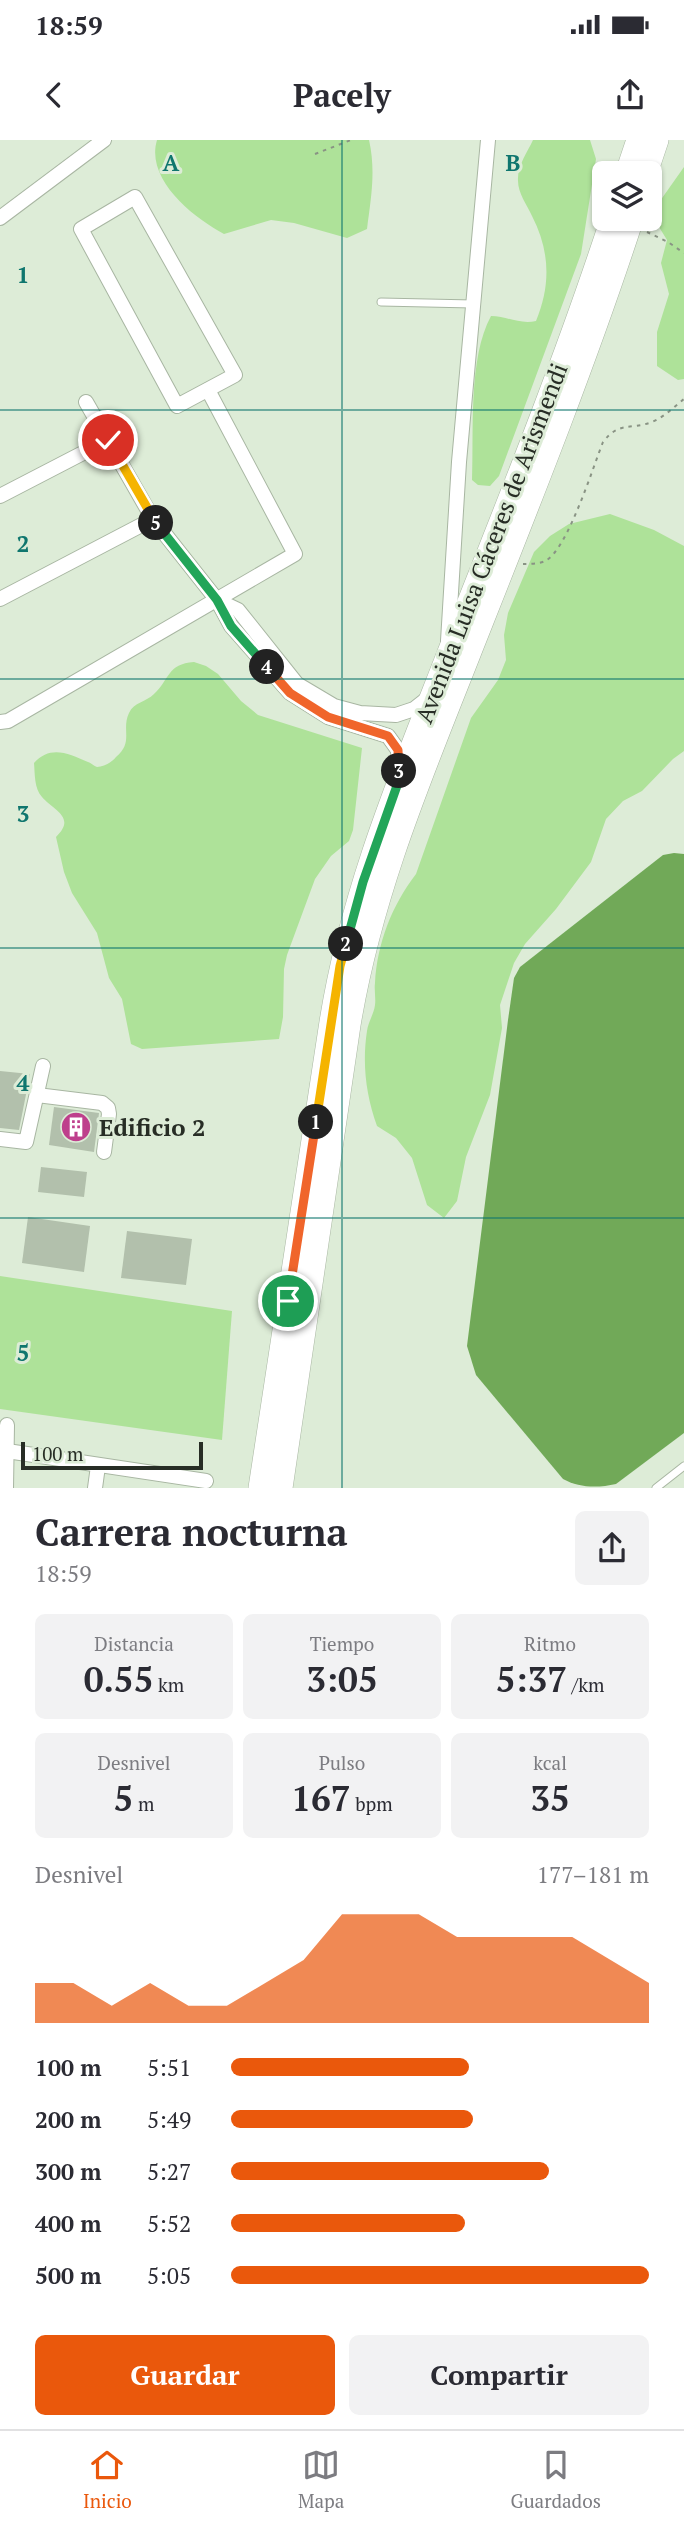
<!DOCTYPE html>
<html lang="es">
<meta charset="utf-8">
<style>
:root{--surface:#fff;--page:#f2f2f3;--text:#2b2b33;--muted:#7c7c81;--line:#e1e1e2;--accent:#ea580c}
body{margin:0;font-family:"PT Serif",serif;background:var(--page);color:var(--text);height:100vh;display:flex;flex-direction:column;font-size:26px;white-space:nowrap}
*{box-sizing:border-box;margin:0}
p{font-size:23px;color:var(--muted)}
.icon{flex:none;width:38px;height:38px;fill:none;stroke:currentColor;stroke-width:2;stroke-linecap:round;stroke-linejoin:round}
.map{position:relative;height:1348px;overflow:hidden}
.drawer{display:flex;flex-direction:column;background:var(--surface);flex:1}
.drawer>*{flex:none}
.tools{position:absolute;left:592px;top:21px;display:grid;gap:14px}
.tools a{display:grid;place-items:center;width:70px;height:70px;border-radius:10px;background:var(--surface);box-shadow:0 2px 5px #0004;font-size:35px}
.scale{position:absolute;left:21px;bottom:18px;width:182px;box-sizing:border-box;padding-left:7px;border:4px solid #272d25;border-top:0;font-size:19px;line-height:24px;white-space:nowrap;color:#272d25;-webkit-text-stroke:5px #ddecd7;paint-order:stroke}
.pin{position:absolute;display:grid;place-items:center;width:60px;height:60px;color:#fff;margin:-30px;border:4px solid #fff;border-radius:50%;box-shadow:0 2px 7px #0007}
.km{position:absolute;width:35px;height:35px;margin:-18px;border-radius:50%;background:#222;color:#fff;font-size:19px;line-height:35px;text-align:center}
.round{display:grid;place-items:center;flex:none;width:74px;height:74px;border-radius:10px;background:var(--page)}
.headline{display:flex;align-items:center;justify-content:space-between;height:119px;padding:0 35px}
h1{font-size:38px;font-weight:700;line-height:52px}
.figures{display:grid;grid-template-columns:repeat(3,1fr);gap:10px;height:119px;padding:7px 35px}
.figures div{display:grid;align-content:center;border-radius:10px;background:var(--page);text-align:center}
.figures b{font-size:35px;font-weight:700}
.figures small{font-size:19px;font-weight:400}
.figures p{font-size:19px}
.chart{height:196px;padding:14px 35px}
.chart p{display:flex;justify-content:space-between}
.chart svg{width:100%;height:126px;margin-top:7px;fill:var(--accent);opacity:.7}
.action{display:flex;gap:14px;margin-top:auto;padding:14px 35px}
.action a{flex:1;height:80px;border-radius:10px;background:var(--accent);color:#fff;font-size:28px;font-weight:700;line-height:80px;text-align:center}
.action a+a{background:var(--page);color:var(--text)}
ul{padding:0 35px;list-style:none;font-size:23px}
li{display:grid;grid-template-columns:112px 84px 1fr;align-items:center;height:52px}
li i{height:18px;border-radius:9px;background:var(--accent)}
.status{display:flex;justify-content:space-between;align-items:center;height:49px;padding:0 35px;background:var(--surface);direction:ltr}
.status svg{height:19px;fill:currentColor}
header{display:flex;justify-content:space-between;align-items:center;height:91px;padding:0 35px;background:var(--surface);font-size:32px;font-weight:700}
.dock{display:flex;justify-content:space-around;align-items:center;height:98px;border-top:2px solid var(--line);background:var(--surface);font-size:19px;color:var(--muted)}
.dock a{display:grid;justify-items:center;gap:4px}
.dock .current{color:var(--accent)}
.map>svg:first-child{display:block}
.green{fill:#aee299}
.water{fill:#71a958}
.building{fill:#b2c0ac}
.lines{fill:none;stroke-linecap:round;stroke-linejoin:round}
.service-casing{stroke:#a8b6a2;stroke-width:9}
.minor-casing{stroke:#a8b6a2;stroke-width:16}
.primary-casing{stroke:#a8b6a2;stroke-width:24}
.path{stroke:#899384;stroke-width:2;stroke-dasharray:3.5 5;stroke-linecap:butt}
.service{stroke:#fff;stroke-width:7}
.minor{stroke:#fff;stroke-width:14}
.primary{stroke:#fff;stroke-width:23}
.split-1-casing{stroke:#fff;stroke-width:14}
.split-2-casing{stroke:#fff;stroke-width:14}
.split-3-casing{stroke:#fff;stroke-width:14}
.split-4-casing{stroke:#fff;stroke-width:14}
.split-5-casing{stroke:#fff;stroke-width:14}
.split-6-casing{stroke:#fff;stroke-width:14}
.split-1{stroke:#f0652b;stroke-width:9}
.split-2{stroke:#f5b400;stroke-width:9}
.split-3{stroke:#22a559;stroke-width:9}
.split-4{stroke:#f0652b;stroke-width:9}
.split-5{stroke:#22a559;stroke-width:9}
.split-6{stroke:#f5b400;stroke-width:9}
.grid{fill:none;stroke:#0f766e;stroke-width:2;stroke-opacity:0.55}
.labels{text-anchor:middle;dominant-baseline:central;stroke-width:6;stroke-linejoin:round;paint-order:stroke}
.street-label{font-size:24px;fill:#272d25;stroke:#ddecd7}
.poi-label{font-size:24px;font-weight:bold;fill:#272d25;stroke:#ddecd7;text-anchor:start}
.grid-label{font-size:23px;text-anchor:middle;font-weight:bold;fill:#0f766e;stroke:#ddecd7;stroke-width:6;stroke-linejoin:round;paint-order:stroke}
</style>
<div class="status"><b>18:59</b><svg viewBox="0 0 49 12"><path d="M0 12V9h3v3zM5 12V6h3v6zM10 12V3h3v9zM15 12V0h3v12zM26 1h20v11H26zM47 4h2v5h-2z"/></svg></div>
<header><svg class="icon" aria-label="back" viewBox="0 0 24 24"><path d="M15 5l-7 7 7 7"/></svg>Pacely<svg class="icon" aria-label="share" viewBox="0 0 24 24"><path d="M12 15V3M7 8l5-5 5 5M5 13v7h14v-7"/></svg></header>
<div class="map">
<svg width="684" height="1348" viewBox="0 0 684 1348">
<rect width="100%" height="100%" fill="#ddecd7"/>
<g class="green">
<path d="M157 0H369C376 31 371 58 367 89L347 98 294 83 271 80 224 94C194 78 145 40 157 0Z"/>
<path d="M533 0H590L596 19 581 114 499 336 490 346 478 345 472 340C474 292 468 218 491 176 507 176 520 185 536 181 551 145 550 111 532 76 527 65 518 53 518 41 517 26 527 13 533 0Z"/>
<path d="M684 27V239L678 240 657 226V192L669 154 661 123 667 100 656 82 660 61Z"/>
<path d="M610 374 654 390 684 406V611L673 619 642 651 623 661 606 679 591 722 556 769 525 804 514 823 500 865 502 888 490 955 466 1017 457 1061 444 1078 427 1065 412 1018 396 998 377 986C366 955 362 924 367 891 368 882 374 874 375 865 376 858 374 850 375 843 377 804 392 765 416 734L471 578 498 540 506 520 504 495 508 473 534 412 550 396 569 384Z"/>
<path d="M194 522 206 526 218 534 241 561 258 575 362 608 353 690 349 701 331 716 315 739 287 815 284 829 283 877 279 899 142 909 131 904 122 859 109 838 97 793 72 753 64 732 56 697C77 677 53 670 42 657 34 648 35 634 34 623 50 605 68 613 88 622 91 623 94 626 97 627 104 627 112 622 116 617 134 602 121 590 129 573 134 562 146 562 154 554 170 539 167 524 194 522Z"/>
<path d="M0 1136 232 1171 222 1300 0 1269Z"/>
</g>
<path class="water" d="M674 713 684 714V1293L616 1344C598 1348 579 1348 563 1339L476 1235 467 1206 508 880 514 838 520 827 663 715Z"/>
<g class="building">
<path d="M0 931 30 934 19 990 0 988Z"/>
<path d="M54 967 99 973 94 1012 49 1005Z"/>
<path d="M41 1027 87 1032 84 1057 38 1052Z"/>
<path d="M28 1077 90 1086 84 1132 22 1123Z"/>
<path d="M127 1091 192 1099 186 1145 121 1138Z"/>
</g>
<g class="lines">
<g class="service-casing">
<g id="service">
<path d="M381 162 473 164"/>
<path d="M656 1348 684 1326"/>
</g>
</g>
<g class="minor-casing">
<g id="minor">
<path d="M135 57 235 235 177 266 81 89Z"/>
<path d="M0 78 104 0"/>
<path d="M86 262 153 379"/>
<path d="M0 356 108 300"/>
<path d="M0 459 153 379 217 460 231 486 290 553 328 577 388 596 398 610 399 628"/>
<path d="M217 460 238 470 297 544 334 566 360 573 396 575 414 569 428 558"/>
<path d="M448 501 459 322 488 0"/>
<path d="M0 582 8 581 295 414 208 250"/>
<path d="M37 955 102 963 108 968 109 974 104 1012"/>
<path d="M0 999 26 1002 43 926"/>
<path d="M7 1311 206 1341"/>
<path d="M6 1348 7 1285"/>
<path d="M95 1348 98 1326"/>
</g>
</g>
<g class="primary-casing">
<g id="primary">
<path d="M627 33 638 0"/>
<path d="M646 33 657 0"/>
<path d="M260 1348 331 882C352 751 400 638 448 515 505 371 564 226 612 79"/>
<path d="M281 1348 349 885C371 753 420 638 469 514 526 370 584 226 632 79"/>
</g>
</g>
<g class="path">
<path d="M315 14 351 0"/>
<path d="M647 92 668 102 684 113"/>
<path d="M523 424C530 424 539 424 545 421 567 411 593 327 603 302 619 281 631 290 652 282 664 277 674 267 684 259"/>
</g>
<use href="#service" class="service"/>
<use href="#minor" class="minor"/>
<use href="#primary" class="primary"/>
</g>
<g class="lines">
<g class="split-1-casing">
<path id="split-1" d="M288 1161 316 982"/>
</g>
<g class="split-2-casing">
<path id="split-2" d="M316 982 340 826 346 804"/>
</g>
<g class="split-3-casing">
<path id="split-3" d="M346 804 363 742 399 640V631"/>
</g>
<g class="split-4-casing">
<path id="split-4" d="M267 527 290 553 328 577 388 596 398 610 399 631"/>
</g>
<g class="split-5-casing">
<path id="split-5" d="M156 383 217 460 231 486 267 527"/>
</g>
<g class="split-6-casing">
<path id="split-6" d="M108 300 156 383"/>
</g>
<use href="#split-1" class="split-1"/>
<use href="#split-2" class="split-2"/>
<use href="#split-3" class="split-3"/>
<use href="#split-4" class="split-4"/>
<use href="#split-5" class="split-5"/>
<use href="#split-6" class="split-6"/>
</g>
<path class="grid" d="M342 0V1348M0 270H684M0 539H684M0 808H684M0 1078H684"/>
<defs>
<g id="building-disc" transform="scale(1.575)"><circle r="9.5" fill="#be3f8c" stroke="#ddecd7"/><path d="M-4-6H4V6H1V3H-1V6H-4ZM-2.5-4.3h1.7v1.8h-1.7ZM.8-4.3h1.7v1.8H.8ZM-2.5-1h1.7V.8h-1.7ZM.8-1h1.7V.8H.8Z" fill="#fff"/></g>
</defs>
<g fill-rule="evenodd">
<use href="#building-disc" x="76" y="987"/>
</g>
<g class="labels">
<g class="street-label">
<text transform="translate(491 403) rotate(-69)">Avenida Luisa Cáceres de Arismendi</text>
</g>
<g class="poi-label">
<text x="99" y="987">Edificio 2</text>
</g>
</g>
<g class="grid-label">
<text x="171" y="31">A</text>
<text x="513" y="31">B</text>
<text x="23" y="143">1</text>
<text x="23" y="412">2</text>
<text x="23" y="682">3</text>
<text x="23" y="951">4</text>
<text x="23" y="1221">5</text>
</g>
</svg>
<div class="tools">
<a><svg class="icon" aria-label="layers" viewBox="0 0 24 24"><path d="M12 4l9 5-9 5-9-5zM3 14l9 5 9-5"/></svg></a>
</div>
<div class="scale">100 m</div>
<div class="pin" style="left:288px;top:1161px;background:#1e9e55"><svg class="icon" aria-label="arrive" viewBox="0 0 24 24"><path d="M6 21V4h12l-3 4 3 4H6"/></svg></div>
<div class="pin" style="left:108px;top:300px;background:#d93025"><svg class="icon" aria-label="check" viewBox="0 0 24 24"><path d="M5 12l5 5 9-10"/></svg></div>
<b class="km" style="left:316px;top:982px">1</b>
<b class="km" style="left:346px;top:804px">2</b>
<b class="km" style="left:399px;top:631px">3</b>
<b class="km" style="left:267px;top:527px">4</b>
<b class="km" style="left:156px;top:383px">5</b>
</div>
<section class="drawer">
<div class="headline"><div><h1>Carrera nocturna</h1><p>18:59</p></div><a class="round"><svg class="icon" aria-label="share" viewBox="0 0 24 24"><path d="M12 15V3M7 8l5-5 5 5M5 13v7h14v-7"/></svg></a></div>
<div class="figures">
<div><p>Distancia</p><b>0.55<small> km</small></b></div>
<div><p>Tiempo</p><b>3:05</b></div>
<div><p>Ritmo</p><b>5:37<small> /km</small></b></div>
</div>
<div class="figures">
<div><p>Desnivel</p><b>5<small> m</small></b></div>
<div><p>Pulso</p><b>167<small> bpm</small></b></div>
<div><p>kcal</p><b>35</b></div>
</div>
<div class="chart"><p><span>Desnivel</span>177–181 m</p>
<svg viewBox="0 0 160 44" preserveAspectRatio="none"><path d="M0 44V30L10 30L20 38L30 30L40 38L50 38L60 30L70 22L80 6L90 6L100 6L110 14L120 14L130 14L140 14L150 22L160 30V44z"/></svg>
</div>
<ul>
<li><b>100 m</b>5:51<i style="width:57%"></i></li>
<li><b>200 m</b>5:49<i style="width:58%"></i></li>
<li><b>300 m</b>5:27<i style="width:76%"></i></li>
<li><b>400 m</b>5:52<i style="width:56%"></i></li>
<li><b>500 m</b>5:05<i style="width:100%"></i></li>
</ul>
<div class="action"><a>Guardar</a><a>Compartir</a></div>
</section>
<nav class="dock">
<a class="current"><svg class="icon" aria-label="home" viewBox="0 0 24 24"><path d="M3 11l9-7 9 7M6 9v11h12V9"/></svg>Inicio</a>
<a><svg class="icon" aria-label="map" viewBox="0 0 24 24"><path d="M3 6l6-2 6 2 6-2v14l-6 2-6-2-6 2zM9 4v14M15 6v14"/></svg>Mapa</a>
<a><svg class="icon" aria-label="saved" viewBox="0 0 24 24"><path d="M7 4h10v16l-5-4-5 4z"/></svg>Guardados</a>
</nav>
